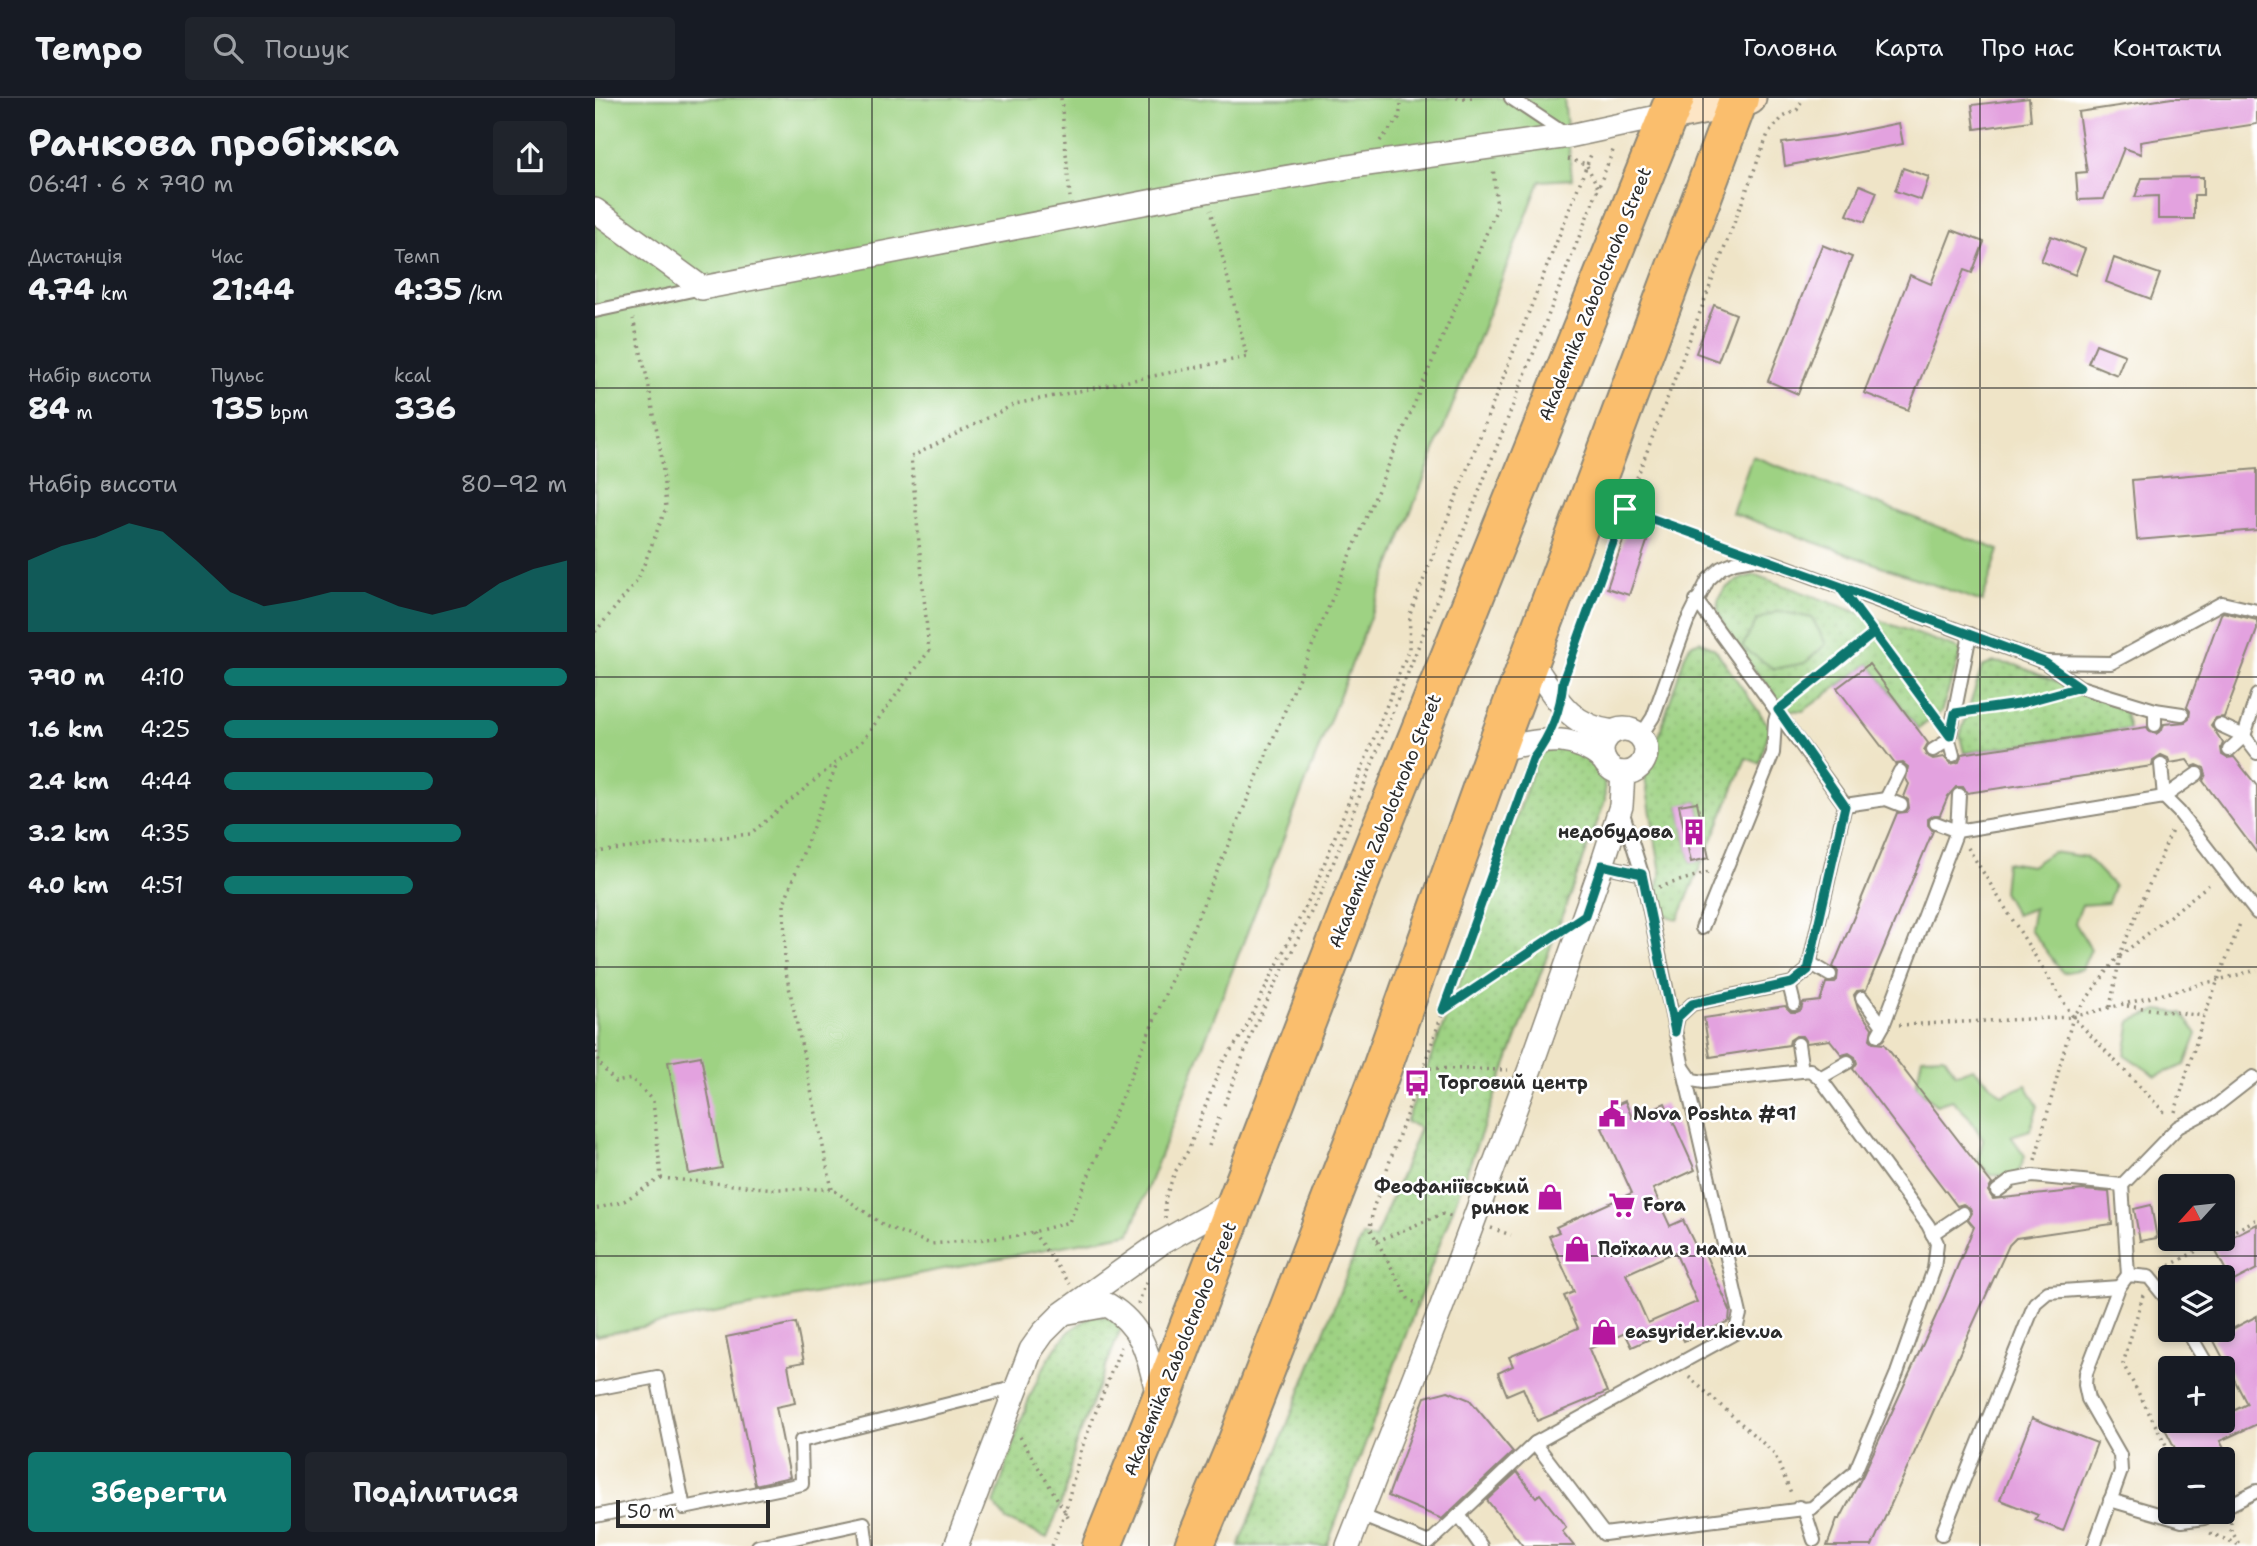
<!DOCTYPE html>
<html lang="uk">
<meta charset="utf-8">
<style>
:root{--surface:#171b24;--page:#20242c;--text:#f1f3f6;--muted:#9ea1a6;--line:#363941;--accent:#0f766e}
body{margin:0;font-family:"Shantell Sans",sans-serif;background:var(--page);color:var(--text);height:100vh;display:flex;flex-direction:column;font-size:26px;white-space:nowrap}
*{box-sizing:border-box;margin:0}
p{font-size:23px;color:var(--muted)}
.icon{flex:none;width:38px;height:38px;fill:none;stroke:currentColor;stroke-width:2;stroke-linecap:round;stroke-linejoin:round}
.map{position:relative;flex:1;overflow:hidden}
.panel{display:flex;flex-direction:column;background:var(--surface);width:595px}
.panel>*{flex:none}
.needle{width:46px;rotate:243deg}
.buttons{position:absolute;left:1563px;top:1076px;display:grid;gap:14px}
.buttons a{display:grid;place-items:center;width:77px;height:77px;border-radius:7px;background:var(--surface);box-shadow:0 4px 10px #0003;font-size:35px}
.scale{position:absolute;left:21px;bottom:18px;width:154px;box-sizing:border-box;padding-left:7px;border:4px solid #2b2b2b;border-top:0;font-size:19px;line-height:24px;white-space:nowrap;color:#2b2b2b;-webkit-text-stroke:5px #fff;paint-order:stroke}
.pin{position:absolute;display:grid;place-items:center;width:60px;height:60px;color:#fff;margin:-30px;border-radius:14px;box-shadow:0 4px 10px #0006}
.round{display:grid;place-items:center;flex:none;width:74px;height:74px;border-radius:7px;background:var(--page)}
.head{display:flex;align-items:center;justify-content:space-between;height:119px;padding:0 28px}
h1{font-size:38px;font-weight:700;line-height:52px}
.figures{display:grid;grid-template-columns:repeat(3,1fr);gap:10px;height:119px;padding:7px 28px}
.figures div{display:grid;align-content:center}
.figures b{font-size:30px;font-weight:700}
.figures small{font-size:19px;font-weight:400}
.figures p{font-size:19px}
.chart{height:196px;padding:14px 28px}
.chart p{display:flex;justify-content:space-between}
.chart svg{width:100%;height:126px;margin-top:7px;fill:var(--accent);opacity:.7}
.primary-button{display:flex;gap:14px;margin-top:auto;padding:14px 28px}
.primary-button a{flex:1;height:80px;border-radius:7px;background:var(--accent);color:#fff;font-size:28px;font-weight:700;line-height:80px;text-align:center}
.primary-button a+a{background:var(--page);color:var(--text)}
ul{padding:0 28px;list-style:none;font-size:23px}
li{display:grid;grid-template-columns:112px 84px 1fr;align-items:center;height:52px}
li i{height:18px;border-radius:9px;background:var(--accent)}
header{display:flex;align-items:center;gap:42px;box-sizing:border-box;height:98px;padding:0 35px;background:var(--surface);border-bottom:2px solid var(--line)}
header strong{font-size:33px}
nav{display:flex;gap:38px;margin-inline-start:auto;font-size:24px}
.search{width:490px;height:63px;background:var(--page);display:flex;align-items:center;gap:18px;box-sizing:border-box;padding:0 24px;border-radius:7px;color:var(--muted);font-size:26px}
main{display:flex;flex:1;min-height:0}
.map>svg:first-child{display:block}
.grass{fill:url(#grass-dots);stroke:#647e57;stroke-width:2}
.park{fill:#9ed283;stroke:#647e57;stroke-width:2}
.building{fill:#e3a2df;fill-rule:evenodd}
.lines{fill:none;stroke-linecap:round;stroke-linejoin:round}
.lane-casing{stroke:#8d8879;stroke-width:16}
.street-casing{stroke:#8d8879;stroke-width:26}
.secondary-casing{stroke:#8d8879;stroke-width:37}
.highway-casing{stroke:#8d8879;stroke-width:42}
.path{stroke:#8d8879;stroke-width:3.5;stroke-dasharray:2 5;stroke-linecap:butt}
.lane{stroke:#fff;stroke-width:12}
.street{stroke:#fff;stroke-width:23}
.secondary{stroke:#fde5c5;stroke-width:33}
.highway{stroke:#fabe6d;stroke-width:38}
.route-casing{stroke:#fff;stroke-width:14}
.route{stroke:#0f766e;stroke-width:9}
.grid{fill:none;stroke:#2b2b2b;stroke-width:2;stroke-opacity:0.55}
.labels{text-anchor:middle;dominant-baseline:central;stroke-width:5;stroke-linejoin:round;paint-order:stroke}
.street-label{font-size:18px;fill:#2b2b2b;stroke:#fff}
.poi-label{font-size:18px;font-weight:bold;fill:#2b2b2b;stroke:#fff;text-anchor:start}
</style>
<header>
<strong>Tempo</strong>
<div class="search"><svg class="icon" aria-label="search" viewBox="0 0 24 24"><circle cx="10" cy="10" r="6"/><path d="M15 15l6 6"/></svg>Пошук</div>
<nav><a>Головна</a><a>Карта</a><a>Про нас</a><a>Контакти</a></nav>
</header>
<main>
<section class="panel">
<div class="head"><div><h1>Ранкова пробіжка</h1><p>06:41 · 6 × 790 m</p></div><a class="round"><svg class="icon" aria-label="share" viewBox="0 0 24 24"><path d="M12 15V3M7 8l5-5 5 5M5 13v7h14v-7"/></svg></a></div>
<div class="figures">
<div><p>Дистанція</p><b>4.74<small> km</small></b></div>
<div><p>Час</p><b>21:44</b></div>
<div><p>Темп</p><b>4:35<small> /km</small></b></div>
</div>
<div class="figures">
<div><p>Набір висоти</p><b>84<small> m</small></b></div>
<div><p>Пульс</p><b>135<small> bpm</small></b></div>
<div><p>kcal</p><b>336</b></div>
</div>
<div class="chart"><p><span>Набір висоти</span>80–92 m</p>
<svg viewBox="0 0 160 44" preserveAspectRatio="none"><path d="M0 44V19L10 14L20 11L30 6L40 9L50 19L60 30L70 35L80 33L90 30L100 30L110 35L120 38L130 35L140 27L150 22L160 19V44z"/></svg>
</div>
<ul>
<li><b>790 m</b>4:10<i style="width:100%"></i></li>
<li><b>1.6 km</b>4:25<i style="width:80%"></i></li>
<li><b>2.4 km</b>4:44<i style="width:61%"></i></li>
<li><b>3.2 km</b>4:35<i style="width:69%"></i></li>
<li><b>4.0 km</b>4:51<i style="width:55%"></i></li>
</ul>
<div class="primary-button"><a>Зберегти</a><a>Поділитися</a></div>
</section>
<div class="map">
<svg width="1662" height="1448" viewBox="0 0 1662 1448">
<defs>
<pattern id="grass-dots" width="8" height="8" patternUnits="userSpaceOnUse" patternTransform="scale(1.75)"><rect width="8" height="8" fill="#9ed283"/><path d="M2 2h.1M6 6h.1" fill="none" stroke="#88b471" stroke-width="1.8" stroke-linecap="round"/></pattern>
</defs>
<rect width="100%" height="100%" fill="#fff"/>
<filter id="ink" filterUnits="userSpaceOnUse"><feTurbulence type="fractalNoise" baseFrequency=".0143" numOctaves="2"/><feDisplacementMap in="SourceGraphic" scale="14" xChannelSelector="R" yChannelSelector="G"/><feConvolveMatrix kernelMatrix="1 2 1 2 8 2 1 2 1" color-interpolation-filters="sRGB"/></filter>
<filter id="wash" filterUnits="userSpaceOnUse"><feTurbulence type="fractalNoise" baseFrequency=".00686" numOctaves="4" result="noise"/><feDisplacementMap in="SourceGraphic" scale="28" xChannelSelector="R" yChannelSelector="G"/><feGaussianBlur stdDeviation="1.57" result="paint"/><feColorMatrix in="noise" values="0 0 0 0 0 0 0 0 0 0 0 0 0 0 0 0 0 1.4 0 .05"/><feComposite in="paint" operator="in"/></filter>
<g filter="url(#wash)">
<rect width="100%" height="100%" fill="#efe4c7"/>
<g class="grass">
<path d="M1160 477 1367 552 1346 614 1323 631 1274 566 1208 613 1192 612C1177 593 1118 527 1123 504 1127 486 1146 480 1160 477Z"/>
<path d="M1105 543 1120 551 1175 630 1164 665 1151 660 1113 752 1102 704 1084 708 1096 764 1108 762 1083 822 1073 818 1060 800 1066 775 1050 680 1090 557 1095 547Z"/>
<path d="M1399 564 1421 567 1529 611 1534 631 1369 655 1365 638 1387 569Z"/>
<path d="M958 649 976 651 1005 669 1009 683 1010 703 732 1448H644L767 1138 780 1141 825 1030 811 1024 868 876 940 666 947 655Z"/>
<path d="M499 1217 513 1219 526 1230 479 1351 470 1395 452 1440 411 1422 399 1406C418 1352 434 1274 476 1232 483 1226 491 1222 499 1217Z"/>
</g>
<g class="park">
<path d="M0 0H969L977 81 945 83 535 1135 0 1238Z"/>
<path d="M1157 358 1404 452 1387 504 1137 415Z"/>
<path d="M1183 513 1217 520 1231 546 1210 565 1179 571 1147 549 1162 522Z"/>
<path d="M1457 754 1491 759 1519 788 1513 805 1487 807 1480 825 1496 851 1487 871 1468 875 1435 831 1439 810 1421 817 1408 794 1411 764 1436 768Z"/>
<path d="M1563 912 1587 915 1602 936 1590 967 1561 978 1530 957 1536 923Z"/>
<path d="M1349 958 1361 976 1378 970 1407 997 1431 987 1443 1008 1435 1032 1416 1038 1430 1058 1422 1078 1395 1077 1383 1062 1388 1041 1373 1018 1357 1002 1341 1007 1321 988 1327 959Z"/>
</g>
<g id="blocks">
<g class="building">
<path d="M1434 0 1436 23 1380 31 1377 7Z"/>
<path d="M1577 0H1662V26L1545 44 1546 56 1529 50 1509 101 1483 102 1481 75 1492 74 1483 14Z"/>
<path d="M1304 25 1308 46 1190 68 1187 45 1240 38Z"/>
<path d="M1308 70 1334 79 1326 102 1300 93Z"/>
<path d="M1608 79V97H1599V121H1563V98L1540 99 1547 80Z"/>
<path d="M1265 87 1282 94 1270 124 1252 117Z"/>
<path d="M1357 132 1389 144 1377 175 1369 172 1313 312 1269 295 1315 177 1336 186Z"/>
<path d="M1456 138 1490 151 1480 177 1446 163Z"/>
<path d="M1227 147 1257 159 1203 296 1173 283Z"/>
<path d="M1519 160 1565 176 1556 201 1511 184Z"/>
<path d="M1119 207 1141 216 1123 263 1101 255Z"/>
<path d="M1501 246 1530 257 1522 277 1493 265Z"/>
<path d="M1662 371V432L1542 442 1537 382Z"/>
<path d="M1032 431 1054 438 1034 497 1012 490Z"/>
<path d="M1628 514 1662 522V532L1629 619 1621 620 1616 627 1628 645 1626 650 1627 657 1632 660 1639 659 1662 688V755L1608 683 1611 676 1609 670 1602 667 1597 669 1592 662 1575 665 1573 660 1566 657 1558 662 1557 668 1550 669 1372 695 1368 689H1361L1353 698 1345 717H1339L1333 721V727L1338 733 1271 892 1262 893 1259 897 1263 911 1277 930 1275 941 1279 945 1289 946 1397 1086 1393 1093 1398 1101 1488 1092 1514 1094 1517 1126 1421 1140 1414 1147 1277 1448H1232L1242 1421H1245L1268 1377 1350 1198 1379 1129 1373 1122 1377 1115 1375 1110 1368 1106 1362 1108 1258 971 1262 965 1260 959 1254 955 1247 957 1235 942 1212 945 1207 938H1201L1195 942 1194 947 1115 959 1109 920 1190 908 1196 914H1202L1206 912 1208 905 1225 903 1231 885H1239L1242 882 1243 873 1238 869 1256 826 1302 715 1311 714 1314 710 1313 702 1309 699 1314 686 1311 681 1313 669 1308 665 1300 666 1242 590 1274 566 1333 645 1329 652 1331 657 1338 661 1349 659 1356 666 1364 664 1367 656 1385 653 1552 629 1555 634 1561 636 1567 632 1569 626 1590 624 1594 621 1595 613 1592 609 1626 516Z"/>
<path d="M1102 704 1114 760 1096 764 1084 707Z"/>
<path d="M106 958 127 1070 94 1076 73 964Z"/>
<path d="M1030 1003 1037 1020 1070 1005 1100 1072 1058 1091 1075 1128 1088 1122 1103 1153 1108 1151 1135 1212 1134 1223 1089 1243 1082 1229 1037 1249 1030 1235 994 1251 1012 1294 942 1323 928 1290 912 1297 903 1275 918 1268 914 1259 983 1230 969 1198 979 1194 954 1138 964 1134 961 1129 1037 1095 1007 1030 1016 1025 1010 1012ZM1080 1154 1102 1204 1053 1225 1031 1176Z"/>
<path d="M1556 1107 1562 1140 1545 1143 1539 1111Z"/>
<path d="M1662 1126V1171L1637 1184 1618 1148Z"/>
<path d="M1662 1218V1326L1625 1343 1635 1362H1586L1566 1323H1628V1318L1652 1306 1618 1241Z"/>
<path d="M201 1225 209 1264 193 1267 200 1305 181 1309 195 1379 160 1387 131 1239Z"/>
<path d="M853 1293 875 1302 918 1354 847 1421 793 1398 830 1299Z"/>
<path d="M1437 1320 1502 1345 1468 1433 1440 1422 1443 1417 1405 1402Z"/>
<path d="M922 1374 941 1399 945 1396 971 1429 967 1433 979 1448H928L892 1402Z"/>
</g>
</g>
</g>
<g filter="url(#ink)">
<use href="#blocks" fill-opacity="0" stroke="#8d8879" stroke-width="2"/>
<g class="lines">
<g class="lane-casing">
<g id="lane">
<path d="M916 0 973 38"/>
<path d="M0 213 107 190"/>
<path d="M1450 564 1516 565 1627 505 1662 513"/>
<path d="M1560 612 1587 616"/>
<path d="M1625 627 1649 638 1662 655"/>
<path d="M1045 639 1058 619 1092 524 1113 482 1126 470 1140 464 1158 461 1178 464 1449 564 1485 589 1560 612V627"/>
<path d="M1338 652 1354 642"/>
<path d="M1634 652 1649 638 1662 597"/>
<path d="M1358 657 1354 642 1375 536"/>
<path d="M1566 666 1569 699 1584 714 1662 815"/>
<path d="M1291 701 1305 673"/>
<path d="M1250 707 1291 701 1306 707"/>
<path d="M1341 725 1362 733 1364 697"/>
<path d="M1007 767 1047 776"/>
<path d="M1107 830 1178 655 1180 623 1183 612"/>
<path d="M1215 865 1235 877"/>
<path d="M1194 886 1199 906"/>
<path d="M1267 900 1288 928"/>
<path d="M1080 932 1083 919 1097 906 1197 885 1213 872 1250 707 1101 502"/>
<path d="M1283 937 1288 928 1362 733 1569 699 1602 676"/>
<path d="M1203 946 1207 973"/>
<path d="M1225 980 1253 964"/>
<path d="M1527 1087 1533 1177"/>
<path d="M1402 1093 1417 1082 1438 1078 1527 1087 1583 1029 1617 1011 1658 979"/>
<path d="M1337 1136 1368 1115"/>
<path d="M1592 1232 1614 1270"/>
<path d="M0 1291 62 1279 89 1410 207 1386 206 1343 422 1289"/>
<path d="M940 1345 1140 1235 1145 1216 1088 969 1047 776 1027 712"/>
<path d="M1515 1402 1587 1423 1609 1420 1620 1414"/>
<path d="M1204 1409 1209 1411 1219 1442"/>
<path d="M1628 1410 1662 1393"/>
<path d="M765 1417 834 1445 864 1417 886 1448"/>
<path d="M864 1417 940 1345 1009 1436 1217 1410 1260 1374 1302 1275 1339 1171 1342 1145 1333 1127 1225 980 1215 972 1109 984 1097 982 1088 969"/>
<path d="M0 1418 87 1400"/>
<path d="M1347 1436 1440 1205 1453 1194 1524 1189"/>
<path d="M163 1448 269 1425 272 1448"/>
<path d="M1499 1448 1526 1373 1525 1357 1493 1301 1490 1287 1491 1275 1524 1189 1533 1177 1554 1179 1575 1205"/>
</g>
</g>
<g class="street-casing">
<g id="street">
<path d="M0 112 107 190 611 93 765 67 974 38 1072 17"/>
<path d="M935 562C960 597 972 628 1018 634"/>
<circle cx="1029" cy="653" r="22"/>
<path d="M901 651C944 644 973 632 1009 662"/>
<path d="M474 1214 513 1207C551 1230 554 1262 564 1302"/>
<path d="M361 1448 436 1252 448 1235 468 1215 566 1145 644 1101"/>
<path d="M753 1448 845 1213 936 968 1007 767 1026 708 1028 675"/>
</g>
</g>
<g class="secondary-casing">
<path id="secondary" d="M1072 17 1154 0"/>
</g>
<g class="highway-casing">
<g id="highway">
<path d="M507 1448 565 1304 773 763 1080 0"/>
<path d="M599 1448 642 1345 782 984 901 651 1144 0"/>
</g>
</g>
<g class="path">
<path d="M466 0 475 99"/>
<path d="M861 0H878"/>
<path d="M785 43 804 20 807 0"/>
<path d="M973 61 991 66 1003 89"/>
<path d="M1030 411 1133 448"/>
<path d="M1262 513 1341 619"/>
<path d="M0 534 43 482 71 410 67 361 53 284 38 221"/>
<path d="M970 577 1030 411 1173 36 1188 19 1202 12 1208 0"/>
<path d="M1195 602 1279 535"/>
<path d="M1375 613 1423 606 1466 594"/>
<path d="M1373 750 1478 919 1572 1017"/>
<path d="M0 754 155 736 267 643 334 553 316 359 420 306 652 259 616 112"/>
<path d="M1064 789 1114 774"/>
<path d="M1525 858 1617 784"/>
<path d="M1532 908 1609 918"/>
<path d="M1515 909 1525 859"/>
<path d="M850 911 959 837"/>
<path d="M1304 927 1478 919 1662 872"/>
<path d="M0 947 4 965 20 984 37 981 58 1003 66 1080 29 1103 0 1111"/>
<path d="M828 970 913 972"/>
<path d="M629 1007 659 930 730 786 1019 50"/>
<path d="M1580 1014 1609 918 1646 823"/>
<path d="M614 1048 625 1017"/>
<path d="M1440 1062 1478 919 1525 856 1578 730"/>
<path d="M792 1071 936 667"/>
<path d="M66 1080 180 1091H237L290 1128 336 1146 424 1138 474 1124 902 110 898 69"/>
<path d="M788 1085 778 1110 775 1130 814 1202 825 1206"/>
<path d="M237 1091 190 870 189 805 242 666"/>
<path d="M570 1120V1101L580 1074 593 1053 627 965 649 934 720 789 814 551 815 516 997 54"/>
<path d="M896 1130 916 1137"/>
<path d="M438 1134 475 1186"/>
<path d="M1628 1139 1662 1121"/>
<path d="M782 1143 847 1116 858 1119"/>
<path d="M1568 1171 1624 1141"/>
<path d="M1548 1197 1528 1266 1579 1362"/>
<path d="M543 1206 553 1180"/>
<path d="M1094 1279 1179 1355 1196 1395"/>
<path d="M425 1339 475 1422"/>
<path d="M1636 1424V1432L1644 1446"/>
<path d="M1615 1435 1647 1448"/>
<path d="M457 1448 470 1414 486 1352 526 1249"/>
</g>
<use href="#lane" class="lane"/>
<use href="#street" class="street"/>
<use href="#secondary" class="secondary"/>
<use href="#highway" class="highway"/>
</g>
</g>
<g class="lines" filter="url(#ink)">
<g class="route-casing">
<path id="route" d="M1030 411 968 583C966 613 956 637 938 661L848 912 990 817 1007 767 1047 776 1080 934 1083 919 1097 906 1197 885 1213 872 1250 708 1183 612 1279 535 1244 488 1449 564 1485 589 1423 606 1360 615 1355 638 1244 488 1030 411"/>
</g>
<use href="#route" class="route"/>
</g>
<path class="grid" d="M277 0V1448M554 0V1448M831 0V1448M1108 0V1448M1385 0V1448M0 290H1662M0 579H1662M0 869H1662M0 1158H1662"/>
<defs>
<g id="building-bare" transform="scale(2.1)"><path d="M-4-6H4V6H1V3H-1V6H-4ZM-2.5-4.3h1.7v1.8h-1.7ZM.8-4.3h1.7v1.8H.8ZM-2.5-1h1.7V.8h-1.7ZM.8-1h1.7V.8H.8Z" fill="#b5179e" stroke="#fff" stroke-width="2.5" paint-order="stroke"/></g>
<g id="bus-bare" transform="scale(2.1)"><path d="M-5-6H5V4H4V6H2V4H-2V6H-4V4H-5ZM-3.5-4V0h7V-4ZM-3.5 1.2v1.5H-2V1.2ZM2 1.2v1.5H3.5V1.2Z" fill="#b5179e" stroke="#fff" stroke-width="2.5" paint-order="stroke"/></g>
<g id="civic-bare" transform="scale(2.1)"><path d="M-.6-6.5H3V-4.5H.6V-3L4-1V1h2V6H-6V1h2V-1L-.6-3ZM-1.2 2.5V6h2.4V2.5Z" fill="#b5179e" stroke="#fff" stroke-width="2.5" paint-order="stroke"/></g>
<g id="shop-bare" transform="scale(2.1)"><path d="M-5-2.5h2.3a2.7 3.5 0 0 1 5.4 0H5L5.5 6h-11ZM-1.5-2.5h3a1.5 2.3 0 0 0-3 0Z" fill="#b5179e" stroke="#fff" stroke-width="2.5" paint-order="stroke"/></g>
<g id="supermarket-bare" transform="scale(2.1)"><path d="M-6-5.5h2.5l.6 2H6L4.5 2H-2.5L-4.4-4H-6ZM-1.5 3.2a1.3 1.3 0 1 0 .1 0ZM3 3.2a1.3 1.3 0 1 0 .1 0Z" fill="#b5179e" stroke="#fff" stroke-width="2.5" paint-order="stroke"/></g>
</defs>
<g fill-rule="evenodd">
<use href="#building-bare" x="1099" y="734"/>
<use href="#bus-bare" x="822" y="985"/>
<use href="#civic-bare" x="1017" y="1016"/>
<use href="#shop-bare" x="955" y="1099"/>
<use href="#supermarket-bare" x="1027" y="1107"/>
<use href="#shop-bare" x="982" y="1151"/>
<use href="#shop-bare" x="1009" y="1234"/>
</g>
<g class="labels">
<g class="street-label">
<text transform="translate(1000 196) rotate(-68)">Akademika Zabolotnoho Street</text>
<text transform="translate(790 723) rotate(-68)">Akademika Zabolotnoho Street</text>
<text transform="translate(585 1251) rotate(-68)">Akademika Zabolotnoho Street</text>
</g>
<g class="poi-label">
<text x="1078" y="734" text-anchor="end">недобудова</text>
<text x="843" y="985">Торговий центр</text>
<text x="1038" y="1016">Nova Poshta #91</text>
<text x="934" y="1089" text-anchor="end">Феофаніївський<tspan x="934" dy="21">ринок</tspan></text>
<text x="1048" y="1107">Fora</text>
<text x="1003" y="1151">Поїхали з нами</text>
<text x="1030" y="1234">easyrider.kiev.ua</text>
</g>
</g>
</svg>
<div class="buttons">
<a><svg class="needle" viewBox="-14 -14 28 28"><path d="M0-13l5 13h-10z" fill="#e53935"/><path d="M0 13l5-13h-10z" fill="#9ea1a6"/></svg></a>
<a><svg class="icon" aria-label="layers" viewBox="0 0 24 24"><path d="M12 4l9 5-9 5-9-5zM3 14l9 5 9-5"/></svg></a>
<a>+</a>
<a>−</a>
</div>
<div class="scale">50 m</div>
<div class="pin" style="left:1030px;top:411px;background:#1e9e55"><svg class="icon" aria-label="arrive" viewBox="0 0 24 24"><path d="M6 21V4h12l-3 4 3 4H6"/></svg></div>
</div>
</main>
